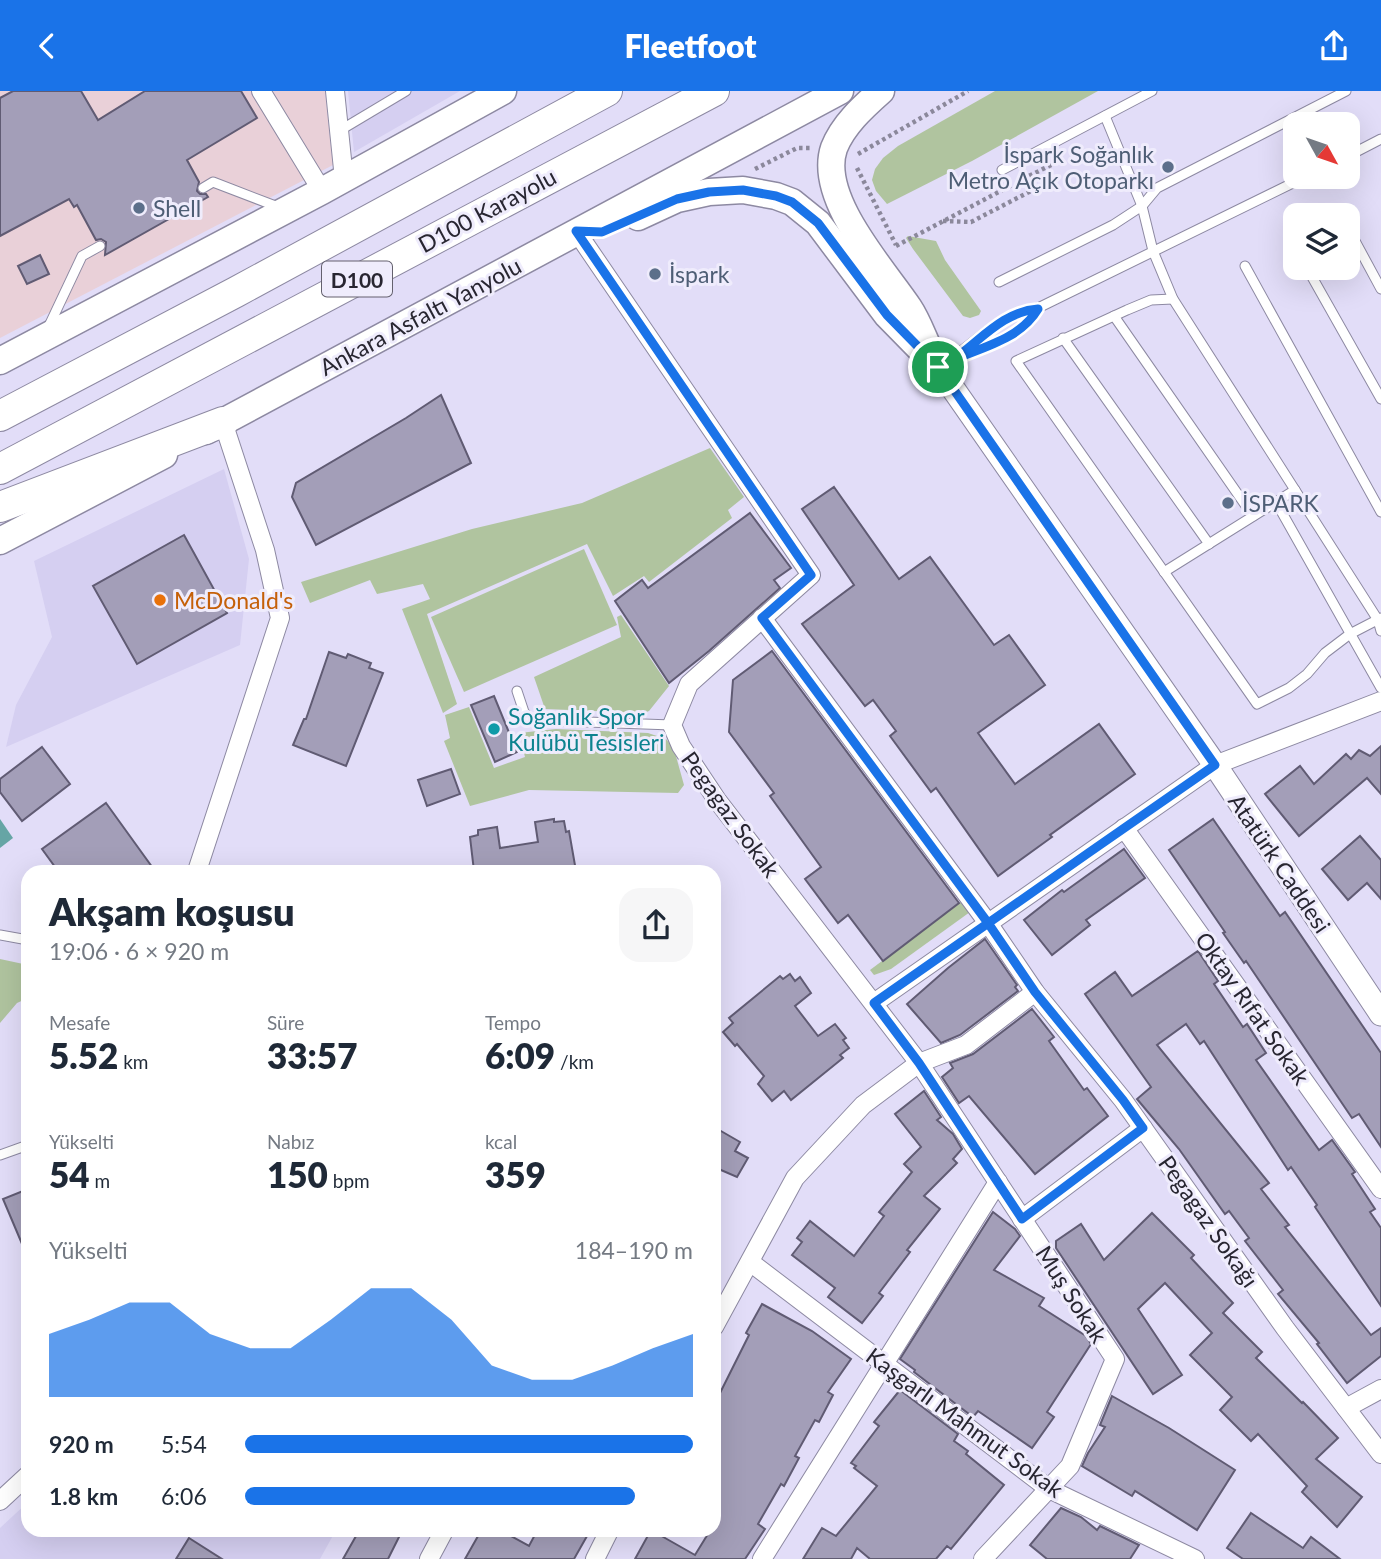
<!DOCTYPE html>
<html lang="tr">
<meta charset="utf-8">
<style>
:root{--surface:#fff;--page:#f6f6f7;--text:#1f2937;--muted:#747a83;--accent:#1a73e8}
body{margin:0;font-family:Lato,sans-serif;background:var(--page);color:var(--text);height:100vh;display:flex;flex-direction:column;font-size:26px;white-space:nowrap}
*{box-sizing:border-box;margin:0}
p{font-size:23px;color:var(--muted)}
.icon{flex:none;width:38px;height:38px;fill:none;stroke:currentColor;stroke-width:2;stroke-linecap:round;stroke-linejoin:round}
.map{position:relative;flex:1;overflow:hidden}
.side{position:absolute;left:21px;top:774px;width:700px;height:672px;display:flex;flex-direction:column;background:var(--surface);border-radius:21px;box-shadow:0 7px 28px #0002}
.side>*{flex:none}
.needle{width:46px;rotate:130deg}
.tools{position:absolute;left:1283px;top:21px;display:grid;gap:14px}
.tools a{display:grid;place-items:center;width:77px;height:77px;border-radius:14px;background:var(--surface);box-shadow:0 7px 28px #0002;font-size:35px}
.pin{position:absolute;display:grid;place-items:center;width:60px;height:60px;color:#fff;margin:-30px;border:4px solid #fff;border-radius:50%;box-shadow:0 2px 7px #0007}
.round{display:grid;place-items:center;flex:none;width:74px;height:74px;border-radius:21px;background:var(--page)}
.head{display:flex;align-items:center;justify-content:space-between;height:119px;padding:0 28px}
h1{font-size:38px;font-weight:800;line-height:52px}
.metrics{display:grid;grid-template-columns:repeat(3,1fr);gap:10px;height:119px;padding:7px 28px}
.metrics div{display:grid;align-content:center}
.metrics b{font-size:35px;font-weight:800}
.metrics small{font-size:19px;font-weight:400}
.metrics p{font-size:19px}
.chart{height:196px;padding:14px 28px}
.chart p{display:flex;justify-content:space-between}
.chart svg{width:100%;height:126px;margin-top:7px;fill:var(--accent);opacity:.7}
ul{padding:0 28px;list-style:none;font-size:23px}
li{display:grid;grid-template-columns:112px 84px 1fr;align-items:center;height:52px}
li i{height:18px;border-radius:9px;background:var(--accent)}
header{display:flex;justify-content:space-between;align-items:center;height:91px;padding:0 28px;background:var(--accent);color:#fff;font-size:32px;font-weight:800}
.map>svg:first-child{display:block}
.built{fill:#d5cff1}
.industrial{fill:#e9d0d8}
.green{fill:#b0c49f}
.water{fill:#66a5a5}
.building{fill:#a39eb8;stroke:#605b73;stroke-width:2}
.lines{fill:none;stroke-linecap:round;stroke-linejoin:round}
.service-casing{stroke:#8d89a2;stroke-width:11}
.minor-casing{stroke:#8d89a2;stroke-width:20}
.tertiary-casing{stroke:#8d89a2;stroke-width:25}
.secondary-casing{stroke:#8d89a2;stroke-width:29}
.trunk-casing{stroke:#8d89a2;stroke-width:32}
.path{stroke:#8b889b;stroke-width:4.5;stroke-dasharray:3.5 3.5;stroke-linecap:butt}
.service{stroke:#fff;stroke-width:9}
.minor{stroke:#fff;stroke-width:18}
.tertiary{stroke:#fff;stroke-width:23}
.secondary{stroke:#fff;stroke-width:26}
.trunk{stroke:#fff;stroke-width:30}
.route-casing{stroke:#fff;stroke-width:14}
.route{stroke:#1a73e8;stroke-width:9}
.service-dot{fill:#5c6f8a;stroke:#efecfc;stroke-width:2.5}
.food-dot{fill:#e8710a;stroke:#efecfc;stroke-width:2.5}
.culture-dot{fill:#0f9aa8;stroke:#efecfc;stroke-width:2.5}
.labels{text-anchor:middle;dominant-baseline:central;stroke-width:6;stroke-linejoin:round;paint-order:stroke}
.shield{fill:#efecfc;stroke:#64616e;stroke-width:2}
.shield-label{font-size:21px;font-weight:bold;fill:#282631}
.service-label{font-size:23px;fill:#4e5e75;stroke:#efecfc;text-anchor:start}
.street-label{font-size:23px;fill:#282631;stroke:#efecfc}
.food-label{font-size:23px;fill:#c56008;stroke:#efecfc;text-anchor:start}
.culture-label{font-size:23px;fill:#0d838f;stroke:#efecfc;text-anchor:start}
</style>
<header><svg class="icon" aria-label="back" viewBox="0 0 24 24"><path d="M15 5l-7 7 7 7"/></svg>Fleetfoot<svg class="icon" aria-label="share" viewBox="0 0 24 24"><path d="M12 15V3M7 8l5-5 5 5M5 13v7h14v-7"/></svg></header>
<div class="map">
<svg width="1381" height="1468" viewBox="0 0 1381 1468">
<rect width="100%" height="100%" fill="#e2ddf8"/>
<g class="built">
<path d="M348 0H460L354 61Z"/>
<path d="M224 378 249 468 240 554 6 656 16 614 52 546 34 470Z"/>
<path d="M28 1411V1438L336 1439 320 1468H0V1437Z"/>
</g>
<path class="industrial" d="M0 0H325L333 74 0 247Z"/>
<g class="green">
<path d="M995 0H1098L972 70 887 113 876 100 872 89 875 78 883 67 898 55Z"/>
<path d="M908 145 936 150 945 169 981 220 979 224 970 227 963 225 913 158 906 147Z"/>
<path d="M710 357 744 406 728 419 732 427 649 491 644 485 613 505 587 453 427 523 457 613 443 622 402 518 430 508 423 493 377 503 370 489 310 512 301 491 472 438 582 412Z"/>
<path d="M584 458 617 534 464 601 431 526Z"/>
<path d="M621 524 669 595 649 620 644 622 545 618 534 586 621 546 617 526Z"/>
<path d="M469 616 494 677 525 666 519 642 556 638 648 642 666 648 674 658 684 694 678 702 529 699 470 715 444 650 450 647 445 624Z"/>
<path d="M965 808 970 821 891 878 874 884 870 879Z"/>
<path d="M0 868 28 874V907L17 912 0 932Z"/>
</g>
<path class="water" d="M0 728 13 747 0 757Z"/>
<g class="building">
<path d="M13 0H81L98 29 145 0H241L257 27 187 69 199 91 197 100 200 103H206L208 106 105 164 106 151 101 148 96 149 77 114 74 116 69 108 0 145V7Z"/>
<path d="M40 164 49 183 27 193 18 175Z"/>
<path d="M441 304 471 372 316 454 292 406 296 392 406 327Z"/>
<path d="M834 396 899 488 930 466 994 554 1009 544 1045 594 978 642 1015 693 1099 633 1135 683 1050 744 1052 746 998 785 936 697 931 701 890 645 896 640 873 609 865 615 802 533 854 494 802 418Z"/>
<path d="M750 422 791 477 774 489 780 497 709 560 669 592 615 510 642 489 648 497Z"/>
<path d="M184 444 227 522 137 573 93 495Z"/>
<path d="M772 560 959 812 883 870 848 824 838 832 805 788 821 776 770 705 774 702 729 641 733 589Z"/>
<path d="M329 561 346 567 348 563 371 572 369 577 383 582 346 675 293 654 304 628H306Z"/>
<path d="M494 605 517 661 495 671 471 614Z"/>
<path d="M1381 655V703L1367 687 1299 745 1265 703 1300 675 1314 693 1346 663 1351 668 1359 659 1370 665Z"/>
<path d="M42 656 70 693 22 730 0 701V688Z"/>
<path d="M451 678 460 703 427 715 418 689Z"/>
<path d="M106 712 155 780H58L42 758Z"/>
<path d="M554 728V731L564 730 566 741 569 740 576 780H474L470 746 478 744V739L497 736 500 757 538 751 535 731Z"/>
<path d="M1213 728 1280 825 1285 821 1381 962V1056L1359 1023 1352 1027 1246 870 1244 872 1223 842 1225 841 1169 759Z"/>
<path d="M1360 745 1381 769V808L1367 792 1348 809 1322 778Z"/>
<path d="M1124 758 1145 787 1086 829 1090 834 1052 864 1024 829 1062 799 1064 801Z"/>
<path d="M985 848 1017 894 1015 896 1018 900 960 944 941 952 907 913 948 877Z"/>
<path d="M1198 860 1218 890 1214 893 1243 936 1247 933 1266 962 1256 969 1319 1059 1332 1049 1355 1081 1352 1083 1375 1118 1370 1121 1381 1137V1215L1315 1116 1317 1114 1291 1076 1288 1079 1204 950 1200 953 1186 933 1157 954 1269 1092 1261 1098 1289 1134 1285 1136 1371 1244 1381 1237V1265L1347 1292 1317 1253 1319 1252 1278 1203 1283 1199 1245 1150 1249 1147 1229 1120 1225 1123 1179 1058 1137 1008 1151 996 1085 903 1115 881 1132 905Z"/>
<path d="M790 883 795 890 800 886 811 902 795 915 818 945 835 933 846 947 843 949 849 957 840 964 843 967 791 1009 784 1000 772 1010 758 993 764 985 737 953 735 955 723 941 733 932 729 927 780 885 783 888Z"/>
<path d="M1032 918 1054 946 1049 950 1084 999 1087 997 1108 1025 1035 1083 969 1005 959 1012 942 986 953 977 950 972 973 963Z"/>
<path d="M924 1000 941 1026 937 1029 953 1043 962 1058 953 1068 957 1072 924 1105 940 1118 907 1159 910 1161 879 1202 883 1205 862 1232 828 1206 835 1197 792 1164 802 1151 797 1147 810 1130 854 1165 884 1125 879 1121 912 1081 904 1073 921 1056 895 1023Z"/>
<path d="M714 1036 740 1051 735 1060 748 1067 737 1086 714 1076Z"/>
<path d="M28 1098V1167L3 1108Z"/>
<path d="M993 1121 1015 1138 1020 1145 994 1179 1044 1207 1039 1215 1086 1245 1091 1253 1047 1321 1054 1326 1032 1357 978 1320 973 1326 914 1281 915 1279 900 1268Z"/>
<path d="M1152 1122 1194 1164 1191 1167 1233 1212 1223 1222 1262 1261 1256 1267 1302 1312 1303 1311 1338 1347 1316 1368 1362 1406 1337 1436 1302 1401 1307 1395 1258 1343 1251 1350 1220 1319 1232 1306 1190 1264 1212 1242 1165 1192 1138 1218 1182 1284 1153 1303 1056 1157V1150L1081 1133 1104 1169Z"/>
<path d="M762 1213 812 1240 851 1268 828 1301 833 1304 819 1331 815 1329 795 1365 799 1367 784 1395 781 1393 758 1433 765 1438 745 1468H635L651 1439 695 1464 711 1438H714V1314L749 1244 746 1242Z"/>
<path d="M900 1299 958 1343 954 1350 968 1360 966 1363 1004 1394 951 1458 947 1455 936 1468H870L857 1457 851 1468H803L822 1437 836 1445 877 1395 854 1377 856 1375 851 1372 879 1335 874 1331Z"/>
<path d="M1112 1305 1169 1337 1235 1379 1197 1439 1135 1400 1132 1405 1082 1375 1088 1362 1105 1336 1100 1334Z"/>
<path d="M1061 1417 1081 1426 1097 1439 1100 1435 1139 1454 1130 1468H1047L1030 1454Z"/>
<path d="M1251 1422 1303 1457 1311 1446 1340 1468H1243L1227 1457Z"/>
<path d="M360 1438H403L388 1468H343Z"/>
<path d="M482 1438H498L529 1455 538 1438H591L574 1468H465Z"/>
<path d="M189 1447 222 1468H176Z"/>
</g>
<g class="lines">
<g class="service-casing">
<g id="service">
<path d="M1105 25 1142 115 1153 160 1173 208 1378 529 1381 540"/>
<path d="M339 40 406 0"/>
<path d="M1348 65 1381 48"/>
<path d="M1002 79 1152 0"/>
<path d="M203 97 213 91 278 116"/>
<path d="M1348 137 1381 198"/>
<path d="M1245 175 1381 421"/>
<path d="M1307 177 1381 308"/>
<path d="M999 191 1113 134 1142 115 1157 97 1346 0"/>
<path d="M1173 208 1151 209 1127 219 1016 270 1257 613 1289 597 1307 583 1325 562 1350 543 1381 527"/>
<path d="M1114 225 1253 425"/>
<path d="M48 237 82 165 100 155"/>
<path d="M1063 247 1209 453"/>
<path d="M962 263C990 256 1022 243 1038 217"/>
<path d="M939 275C972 257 1000 220 1038 217L1305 86"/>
<path d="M1276 411 1381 597"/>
<path d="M1164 481 1295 399"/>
<path d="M517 600 524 621 531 629 672 634"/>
<path d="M0 844 28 849"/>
<path d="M0 1064 28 1054"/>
</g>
</g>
<g class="minor-casing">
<g id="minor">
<path d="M261 0 322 100"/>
<path d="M335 0 344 88"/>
<path d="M576 140 811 484 689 593 672 634 681 655 717 709 919 972 1115 1268 1070 1375 983 1468"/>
<path d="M762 527 988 832 1035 901 1123 1009 1285 1237 1381 1363"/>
<path d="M1124 737 1381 1098"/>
<path d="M197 780 280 527 265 459 223 331"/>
<path d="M874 912 1215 674 1381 610"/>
<path d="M1022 1128 1143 1037"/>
<path d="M750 1171 1049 1398 1195 1468"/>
<path d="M714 1236 795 1087 863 1014 919 972 966 954 1035 901"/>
<path d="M1346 1317 1381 1298"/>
<path d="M0 1410 28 1384"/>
<path d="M429 1468 445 1438"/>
<path d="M595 1468 610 1438"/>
<path d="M762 1468 998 1091"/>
</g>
</g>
<g class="tertiary-casing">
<path id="tertiary" d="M938 276 1215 674 1381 923"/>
</g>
<g class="secondary-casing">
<g id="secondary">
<path d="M881 0C863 16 843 34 834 57 817 107 883 178 909 217 917 229 922 243 928 256"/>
<path d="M638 126 677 108 709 101 743 99 776 105 792 111 818 132 887 224 938 276"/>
<path d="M0 270 322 100 503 0"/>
<path d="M206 340 840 0"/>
<path d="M0 450 164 364"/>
</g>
</g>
<g class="trunk-casing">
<g id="trunk">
<path d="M0 325 236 201 607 0"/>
<path d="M0 378 714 0"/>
<path d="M0 416 223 331"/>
</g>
</g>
<g class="path">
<path d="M858 63 968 0"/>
<path d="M857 77 896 154"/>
<path d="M755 78 797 57H812"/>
<path d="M1023 88 1053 73"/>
<path d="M943 130 971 131 1054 88"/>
<path d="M896 155 1012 94"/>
</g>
<use href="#service" class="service"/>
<use href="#minor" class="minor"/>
<use href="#tertiary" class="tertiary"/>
<use href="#secondary" class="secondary"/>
<use href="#trunk" class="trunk"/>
</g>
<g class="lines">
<g class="route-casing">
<path id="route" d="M938 276 887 224 818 132 792 111 776 105 743 99 709 101 677 108 602 141 576 140 811 484 762 527 988 832 1035 901 1123 1009 1143 1037 1022 1128 919 972 874 912C988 832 1101 753 1215 674L938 276C946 272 955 268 962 262 985 244 1007 220 1038 218 1017 253 971 258 938 276"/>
</g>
<use href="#route" class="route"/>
</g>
<g class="service-dot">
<circle cx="1168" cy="76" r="7"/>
<circle cx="139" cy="117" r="7"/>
<circle cx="655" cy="183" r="7"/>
<circle cx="1228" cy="412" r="7"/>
</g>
<circle class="food-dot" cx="160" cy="509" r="7"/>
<circle class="culture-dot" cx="494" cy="638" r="7"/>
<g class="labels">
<rect class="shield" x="322" y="170.5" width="70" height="35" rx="5"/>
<g class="shield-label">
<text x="357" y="188">D100</text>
</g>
<g class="service-label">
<text x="1154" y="63" text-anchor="end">İspark Soğanlık<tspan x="1154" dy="26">Metro Açık Otoparkı</tspan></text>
<text x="153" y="117">Shell</text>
<text x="669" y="183">İspark</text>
<text x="1242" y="412">İSPARK</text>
</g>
<g class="street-label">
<text transform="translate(487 119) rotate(-28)">D100 Karayolu</text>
<text transform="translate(420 225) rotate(-28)">Ankara Asfaltı Yanyolu</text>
<text transform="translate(731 723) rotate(54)">Pegagaz Sokak</text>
<text transform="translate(1280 772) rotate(56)">Atatürk Caddesi</text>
<text transform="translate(1253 917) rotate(55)">Oktay Rıfat Sokak</text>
<text transform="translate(1209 1130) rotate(55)">Pegagaz Sokağı</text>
<text transform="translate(1072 1203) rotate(57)">Muş Sokak</text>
<text transform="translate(965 1331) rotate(36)">Kaşgarlı Mahmut Sokak</text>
</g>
<g class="food-label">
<text x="174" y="509">McDonald's</text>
</g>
<g class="culture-label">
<text x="508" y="625">Soğanlık Spor<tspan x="508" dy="26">Kulübü Tesisleri</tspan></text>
</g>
</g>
</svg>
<div class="tools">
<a><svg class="needle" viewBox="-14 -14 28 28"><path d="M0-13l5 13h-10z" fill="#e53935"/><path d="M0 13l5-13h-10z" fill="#747a83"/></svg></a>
<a><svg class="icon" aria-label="layers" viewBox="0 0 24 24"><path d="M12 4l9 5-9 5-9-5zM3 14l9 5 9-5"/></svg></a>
</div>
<div class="pin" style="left:938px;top:276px;background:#1e9e55"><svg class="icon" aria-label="arrive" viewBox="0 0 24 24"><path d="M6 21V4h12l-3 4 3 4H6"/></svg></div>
<section class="side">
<div class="head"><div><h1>Akşam koşusu</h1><p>19:06 · 6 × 920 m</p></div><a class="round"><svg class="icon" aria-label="share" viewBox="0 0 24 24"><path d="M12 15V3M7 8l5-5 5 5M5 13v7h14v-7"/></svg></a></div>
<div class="metrics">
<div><p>Mesafe</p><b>5.52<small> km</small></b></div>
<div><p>Süre</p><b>33:57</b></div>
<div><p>Tempo</p><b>6:09<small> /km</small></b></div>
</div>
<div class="metrics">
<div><p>Yükselti</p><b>54<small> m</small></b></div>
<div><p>Nabız</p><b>150<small> bpm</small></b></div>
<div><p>kcal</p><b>359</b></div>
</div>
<div class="chart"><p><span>Yükselti</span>184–190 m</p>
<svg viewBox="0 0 160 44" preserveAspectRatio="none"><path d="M0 44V22L10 17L20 11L30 11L40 22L50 27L60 27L70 17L80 6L90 6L100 17L110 33L120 38L130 38L140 33L150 27L160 22V44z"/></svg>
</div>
<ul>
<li><b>920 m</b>5:54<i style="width:100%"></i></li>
<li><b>1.8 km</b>6:06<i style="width:87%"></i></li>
</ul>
</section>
</div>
